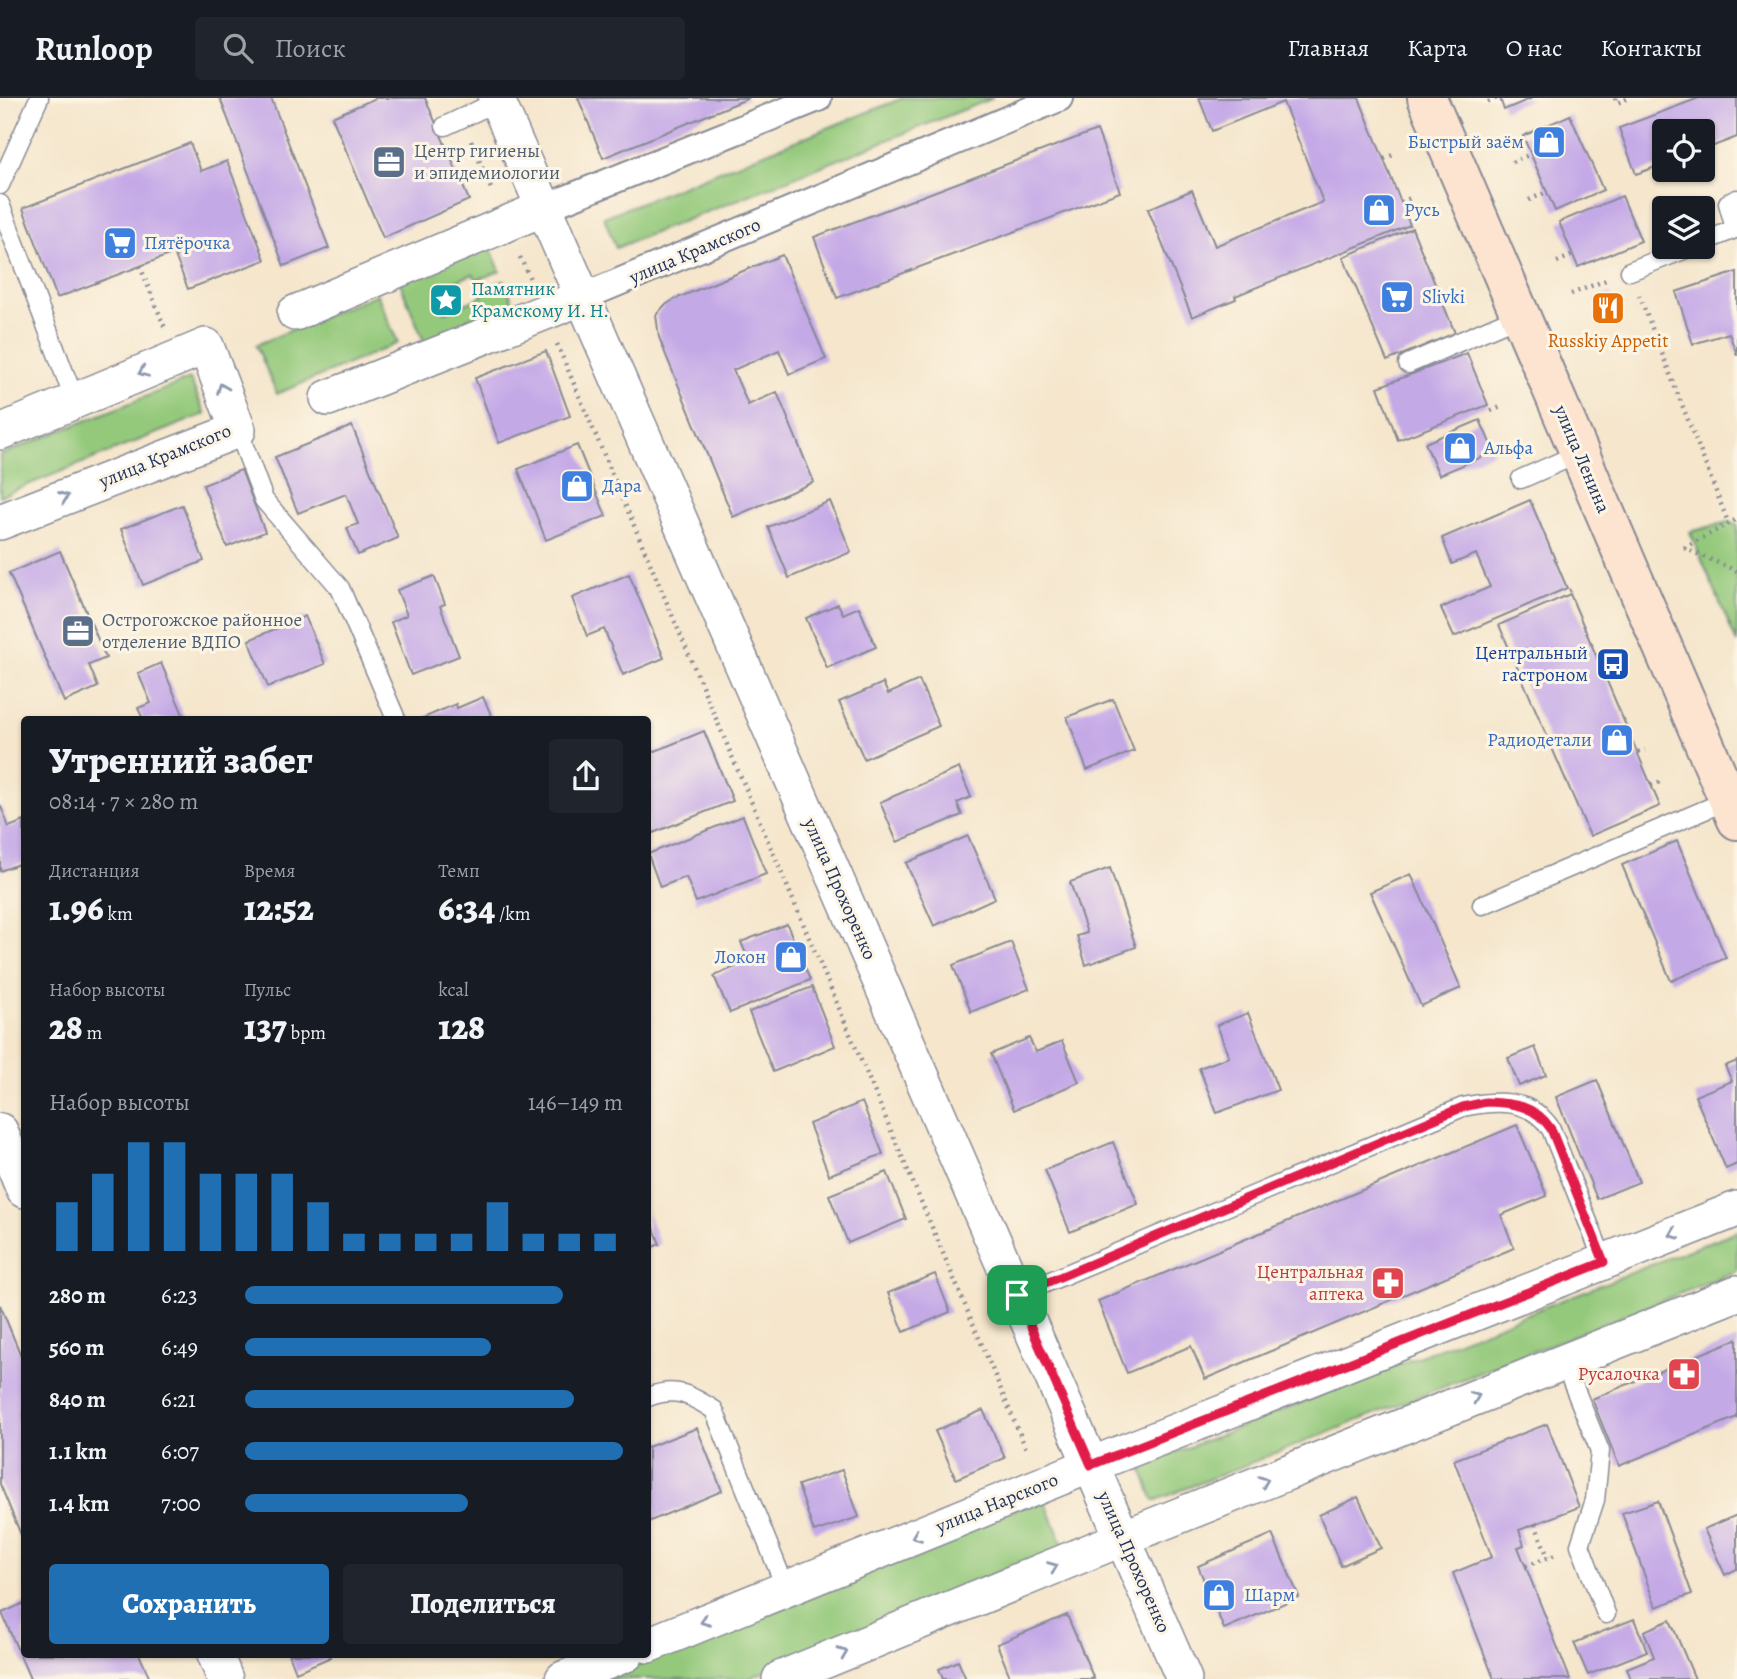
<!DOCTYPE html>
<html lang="ru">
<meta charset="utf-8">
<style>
:root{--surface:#171b24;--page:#20242c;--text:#f1f3f6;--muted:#9ea1a6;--line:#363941;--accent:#1f6fb2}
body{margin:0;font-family:Alegreya,serif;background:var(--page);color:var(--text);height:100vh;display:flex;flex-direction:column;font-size:26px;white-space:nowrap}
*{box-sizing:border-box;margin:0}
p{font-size:23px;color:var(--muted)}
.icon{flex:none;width:38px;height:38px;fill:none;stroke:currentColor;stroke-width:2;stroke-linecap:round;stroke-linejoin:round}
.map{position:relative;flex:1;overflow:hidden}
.panel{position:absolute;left:21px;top:618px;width:630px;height:942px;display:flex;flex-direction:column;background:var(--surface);border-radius:7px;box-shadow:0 2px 5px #0004}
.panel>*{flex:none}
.buttons{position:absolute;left:1652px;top:21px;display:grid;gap:14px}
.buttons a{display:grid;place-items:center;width:63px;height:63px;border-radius:7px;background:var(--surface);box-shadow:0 2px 5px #0004;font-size:35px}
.pin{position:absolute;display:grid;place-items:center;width:60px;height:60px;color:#fff;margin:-30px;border-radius:14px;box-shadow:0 4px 10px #0006}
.round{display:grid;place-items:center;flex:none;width:74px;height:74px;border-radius:7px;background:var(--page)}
.summary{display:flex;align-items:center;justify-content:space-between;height:119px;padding:0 28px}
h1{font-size:38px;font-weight:800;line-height:52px}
.figures{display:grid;grid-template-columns:repeat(3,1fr);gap:10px;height:119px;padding:7px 28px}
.figures div{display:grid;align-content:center}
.figures b{font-size:35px;font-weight:800}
.figures small{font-size:19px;font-weight:400}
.figures p{font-size:19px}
.chart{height:196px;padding:14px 28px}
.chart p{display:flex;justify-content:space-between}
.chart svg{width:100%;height:126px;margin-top:7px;stroke:var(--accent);stroke-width:6}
.cta{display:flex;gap:14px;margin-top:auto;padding:14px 28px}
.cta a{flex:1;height:80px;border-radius:7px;background:var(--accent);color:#fff;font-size:28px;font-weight:800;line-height:80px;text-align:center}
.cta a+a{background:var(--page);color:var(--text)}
ul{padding:0 28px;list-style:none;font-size:23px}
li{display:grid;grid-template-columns:112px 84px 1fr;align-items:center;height:52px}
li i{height:18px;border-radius:9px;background:var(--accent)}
header{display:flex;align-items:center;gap:42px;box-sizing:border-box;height:98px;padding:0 35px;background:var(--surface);border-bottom:2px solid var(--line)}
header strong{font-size:33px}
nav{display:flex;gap:38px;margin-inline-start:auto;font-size:24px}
.search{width:490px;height:63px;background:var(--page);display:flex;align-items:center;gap:18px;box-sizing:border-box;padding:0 24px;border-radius:7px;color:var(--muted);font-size:26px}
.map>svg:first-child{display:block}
.green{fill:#94c97b;stroke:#587c6c;stroke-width:2}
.building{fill:#c4a9e7}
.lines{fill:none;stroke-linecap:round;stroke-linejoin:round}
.service-casing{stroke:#888a95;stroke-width:21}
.pedestrian-casing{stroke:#888a95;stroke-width:30}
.minor-casing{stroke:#888a95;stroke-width:38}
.secondary-casing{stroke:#888a95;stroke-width:42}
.path{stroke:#888a95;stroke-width:4.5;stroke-dasharray:2 5;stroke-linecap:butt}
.service{stroke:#fff;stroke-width:18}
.pedestrian{stroke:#fff;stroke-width:26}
.minor{stroke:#fff;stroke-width:35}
.secondary{stroke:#fde4d0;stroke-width:38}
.oneway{stroke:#8d97ae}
.route-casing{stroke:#fff;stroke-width:14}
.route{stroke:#e11d48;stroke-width:9}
.labels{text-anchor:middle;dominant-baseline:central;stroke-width:6;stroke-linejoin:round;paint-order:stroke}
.shop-label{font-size:19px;fill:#366cbe;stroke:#fcf5e5;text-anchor:start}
.service-label{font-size:19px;fill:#4e5e75;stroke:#fcf5e5;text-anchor:start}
.street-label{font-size:19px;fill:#1b2f5e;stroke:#fcf5e5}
.culture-label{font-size:19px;fill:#0d838f;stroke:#fcf5e5;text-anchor:start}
.food-label{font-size:19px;fill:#c56008;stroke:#fcf5e5}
.transit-label{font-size:19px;fill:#164399;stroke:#fcf5e5;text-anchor:end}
.health-label{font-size:19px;fill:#be3a42;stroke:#fcf5e5;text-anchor:end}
</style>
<header>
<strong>Runloop</strong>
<div class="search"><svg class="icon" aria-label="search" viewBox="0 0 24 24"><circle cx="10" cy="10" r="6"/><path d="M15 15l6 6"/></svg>Поиск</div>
<nav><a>Главная</a><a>Карта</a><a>О нас</a><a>Контакты</a></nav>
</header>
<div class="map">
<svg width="1737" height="1581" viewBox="0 0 1737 1581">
<rect width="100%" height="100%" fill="#fcf5e5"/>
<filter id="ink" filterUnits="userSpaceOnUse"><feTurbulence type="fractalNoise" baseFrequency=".0143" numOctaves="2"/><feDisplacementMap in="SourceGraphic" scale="14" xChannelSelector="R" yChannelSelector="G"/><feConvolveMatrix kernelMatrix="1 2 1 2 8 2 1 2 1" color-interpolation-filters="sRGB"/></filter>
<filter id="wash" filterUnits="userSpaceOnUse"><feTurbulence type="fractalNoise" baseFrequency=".00686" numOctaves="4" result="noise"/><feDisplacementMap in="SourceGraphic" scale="28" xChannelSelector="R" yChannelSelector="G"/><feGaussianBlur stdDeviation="1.57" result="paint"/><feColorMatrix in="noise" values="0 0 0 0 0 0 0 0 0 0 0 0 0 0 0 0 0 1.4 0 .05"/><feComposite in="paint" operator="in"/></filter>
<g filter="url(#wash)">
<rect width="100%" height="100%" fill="#f5e6cc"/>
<g class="green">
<path d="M903 0H993L616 150 604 119Z"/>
<path d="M488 143 500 173 477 182 473 176 436 191 445 214 482 199 480 192 504 182 515 209 425 246 398 180Z"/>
<path d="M377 196 398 245 277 296 256 247Z"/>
<path d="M190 281 205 316 0 398V357Z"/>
<path d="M1728 424 1737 426V545L1690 434Z"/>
<path d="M1737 1133V1173L1154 1403 1141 1368Z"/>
<path d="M1044 1400 1064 1450 747 1581H606Z"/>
</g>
<g id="blocks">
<g class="building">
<path d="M220 0H271L329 150 284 168Z"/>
<path d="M376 0H425L469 102 383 140 332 19Z"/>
<path d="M578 0H749L603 60Z"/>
<path d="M1199 0H1359L1410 127 1235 198 1236 201 1192 219 1148 111 1192 92 1215 148 1323 104 1283 4 1212 33Z"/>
<path d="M1500 0H1532L1504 12Z"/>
<path d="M1699 0H1737V39L1703 52V33H1664V66L1636 76 1619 30Z"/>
<path d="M1570 17 1603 92 1555 113 1523 38Z"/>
<path d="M1097 32 1120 94 837 200 814 139Z"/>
<path d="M190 45 201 73 227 63 265 162 188 191 174 155 57 200 23 110Z"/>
<path d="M1622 98 1641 143 1578 169 1559 124Z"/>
<path d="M1412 130 1455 235 1387 263 1343 159Z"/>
<path d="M782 157 826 261 789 276 779 252 733 272 748 307 777 294 814 384 733 419 667 260 659 239 656 217 664 208 675 201Z"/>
<path d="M1737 174V257L1729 235 1693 246 1676 194Z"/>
<path d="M1610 195 1620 218 1606 225 1595 202Z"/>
<path d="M546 253 570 318 499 345 475 280Z"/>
<path d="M1467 255 1488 307 1398 342 1378 289Z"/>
<path d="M1480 322 1494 354 1439 377 1425 345Z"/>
<path d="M352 328 398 440 358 457 347 430 358 426 346 396 298 415 275 359Z"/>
<path d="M577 347 606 418 546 442 518 371Z"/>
<path d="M241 372 265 434 227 449 203 387Z"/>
<path d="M1530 402 1567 490 1454 539 1441 510 1490 489 1476 456 1452 466 1442 440Z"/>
<path d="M830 403 851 454 789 480 768 429Z"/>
<path d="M182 407 204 463 143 487 121 431Z"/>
<path d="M60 453 106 560 89 567 98 589 64 604 9 475Z"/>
<path d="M629 476 664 560 623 577 604 531 587 538 572 500Z"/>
<path d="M434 478 445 506 440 508 459 558 411 577 391 524 407 517 397 492Z"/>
<path d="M1570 496 1660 708 1590 738 1499 527Z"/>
<path d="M838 506 843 516 859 509 876 549 827 570 806 520Z"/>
<path d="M305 518 325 566 268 589 249 542Z"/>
<path d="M1613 556 1620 573 1613 576 1606 559Z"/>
<path d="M161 565 185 621H143L138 610 151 605 138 575Z"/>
<path d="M919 582 939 628 864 661 839 604 883 585 888 596Z"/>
<path d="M483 599 493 621H421L456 606 457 610Z"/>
<path d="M1113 601 1134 653 1087 672 1067 619Z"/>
<path d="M704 633 733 703 648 737V656Z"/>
<path d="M959 670 971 699 957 705 962 717 897 744 880 704Z"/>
<path d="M0 706 9 729 24 723V764L0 773Z"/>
<path d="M743 718 766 776 696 804 686 779 660 789 648 756Z"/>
<path d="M968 738 995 800 934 828 906 765Z"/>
<path d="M1677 743 1726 860 1671 883 1622 767Z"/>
<path d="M1110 770 1136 849 1086 867 1077 838 1087 835 1070 784Z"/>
<path d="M1411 776 1461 890 1421 908 1370 794Z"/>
<path d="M787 826 810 882 730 915 714 878 749 863 741 844Z"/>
<path d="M1011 844 1029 891 971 914 953 867Z"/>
<path d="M812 889 835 948 773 974 749 914Z"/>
<path d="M1248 915 1278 992 1217 1015 1199 970 1229 959 1217 927Z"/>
<path d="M1029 940 1036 954 1062 943 1079 984 1014 1012 991 956Z"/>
<path d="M1535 949 1546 977 1519 988 1508 960Z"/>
<path d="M1737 963V1066L1726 1071 1695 998 1732 983 1725 968Z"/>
<path d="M1597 982 1639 1084 1597 1101 1556 999Z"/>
<path d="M862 1004 883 1056 829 1077 809 1026Z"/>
<path d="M1517 1027 1547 1098 1501 1117 1514 1150 1205 1281 1191 1248 1127 1275 1098 1203Z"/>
<path d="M1113 1044 1138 1106 1070 1134 1045 1072Z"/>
<path d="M887 1074 906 1121 848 1145 829 1097Z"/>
<path d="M648 1115 660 1146 648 1151Z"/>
<path d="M935 1176 950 1214 904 1234 888 1195Z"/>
<path d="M0 1207 24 1265V1444L0 1386Z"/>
<path d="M1737 1241V1319L1619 1368 1592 1301Z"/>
<path d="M983 1312 1005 1360 956 1381 935 1333Z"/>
<path d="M1547 1326 1579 1409 1519 1432 1524 1447 1518 1449 1570 1581H1494L1453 1475 1492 1459 1454 1362Z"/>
<path d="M697 1330 722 1393 648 1424V1349Z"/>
<path d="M842 1372 859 1419 814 1434 798 1387Z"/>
<path d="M1358 1399 1381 1450 1341 1468 1319 1417Z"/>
<path d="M1658 1403 1692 1496 1656 1509 1622 1415Z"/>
<path d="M1737 1417V1471L1725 1477 1704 1431Z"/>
<path d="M1272 1436 1299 1499 1224 1531 1198 1468Z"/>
<path d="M24 1505V1556H139L150 1581H30L2 1515Z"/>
<path d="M1067 1517 1094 1581H1011L997 1546Z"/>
<path d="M1634 1521 1647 1553 1588 1577 1574 1545Z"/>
<path d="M1670 1522 1695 1581H1631L1627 1570 1654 1559 1644 1533Z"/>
<path d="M289 1556H329L331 1559 296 1574Z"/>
<path d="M958 1563 966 1581H943L939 1571Z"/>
</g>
</g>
</g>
<g filter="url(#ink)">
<use href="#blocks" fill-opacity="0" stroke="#888a95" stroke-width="2"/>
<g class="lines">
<g class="service-casing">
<g id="service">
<path d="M445 28 498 3"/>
<path d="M0 87 39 0"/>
<path d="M0 106 75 303"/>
<path d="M1703 144 1735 131 1728 105 1737 101"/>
<path d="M1630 173 1691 149"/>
<path d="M1408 266 1521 217"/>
<path d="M238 332 264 402 340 490 396 621"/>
<path d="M1521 381 1580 355"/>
<path d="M1482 807 1728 702"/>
<path d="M1017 1197 1463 1009C1496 1002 1531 1000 1551 1031L1604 1164"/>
<path d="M1564 1264 1600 1353 1595 1402 1580 1447 1606 1516"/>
<path d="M648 1299C676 1288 690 1297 714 1312L786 1491"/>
</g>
</g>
<g class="pedestrian-casing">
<g id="pedestrian">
<path d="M544 110 818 0"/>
<path d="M583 199 1059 0"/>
</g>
</g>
<g class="minor-casing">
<g id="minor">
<path d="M496 0 1184 1581"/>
<path d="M295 215 544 110"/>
<path d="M328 300 583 199"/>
<path d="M0 334 206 248 238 332 0 424"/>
<path d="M0 1033 24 1092"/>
<path d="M648 1547 1091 1367 1737 1111"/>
<path d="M215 1556 225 1581"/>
<path d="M563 1581 626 1556"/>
<path d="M780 1581 1123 1440 1737 1195"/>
</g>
</g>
<g class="secondary-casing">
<path id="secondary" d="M1427 0 1737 722"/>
</g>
<g class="path">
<path d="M1615 0 1617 5 1629 0"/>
<path d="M1488 4 1497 0"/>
<path d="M471 43 492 93"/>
<path d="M1384 61 1395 56"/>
<path d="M1512 64 1531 56"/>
<path d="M1529 102 1547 94"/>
<path d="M1401 104 1413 99"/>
<path d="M520 159 531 183"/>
<path d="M1557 164 1573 157"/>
<path d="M140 168 165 230"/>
<path d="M1571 196 1606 182"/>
<path d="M1639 197 1728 424"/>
<path d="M557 246 1027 1353"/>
<path d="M1491 313 1501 309"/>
<path d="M1684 450 1737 421"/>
<path d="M1684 450 1737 473"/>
<path d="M1569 493 1574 491"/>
<path d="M1591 546 1595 544"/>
<path d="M1623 622 1629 619"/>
<path d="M1638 654 1645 652"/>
<path d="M1651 687 1660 684"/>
<path d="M1535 1426 1548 1459"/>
<path d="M1526 1468 1558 1456"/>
</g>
<use href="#service" class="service"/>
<use href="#pedestrian" class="pedestrian"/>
<use href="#minor" class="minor"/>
<use href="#secondary" class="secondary"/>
</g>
<defs><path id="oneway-chevron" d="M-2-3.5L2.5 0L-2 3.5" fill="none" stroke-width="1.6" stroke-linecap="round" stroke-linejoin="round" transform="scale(1.75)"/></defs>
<g class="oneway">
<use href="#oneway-chevron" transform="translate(143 274) rotate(157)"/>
<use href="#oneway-chevron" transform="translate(222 290) rotate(-111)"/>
<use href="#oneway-chevron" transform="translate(64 399) rotate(-21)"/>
<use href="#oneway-chevron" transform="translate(1674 1136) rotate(158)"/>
<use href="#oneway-chevron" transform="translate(1475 1299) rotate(-22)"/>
<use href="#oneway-chevron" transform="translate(1264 1383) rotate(-22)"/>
<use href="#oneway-chevron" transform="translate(916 1438) rotate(158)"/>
<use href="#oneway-chevron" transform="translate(1053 1469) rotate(-22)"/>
<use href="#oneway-chevron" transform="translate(705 1523) rotate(158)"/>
<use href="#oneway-chevron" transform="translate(843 1555) rotate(-22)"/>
</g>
</g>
<g class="lines" filter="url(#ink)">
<g class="route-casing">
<path id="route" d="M1486 1004C1513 1005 1535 1007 1551 1031L1604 1164 1091 1367 1017 1197 1463 1009Z"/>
</g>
<use href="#route" class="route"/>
</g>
<defs>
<g id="shop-square" transform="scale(1.75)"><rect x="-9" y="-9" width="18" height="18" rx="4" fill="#3f7fe0" stroke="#fcf5e5"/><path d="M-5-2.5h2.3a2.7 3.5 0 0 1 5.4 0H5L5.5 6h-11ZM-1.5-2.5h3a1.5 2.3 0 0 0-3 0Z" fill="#fff"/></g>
<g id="office-square" transform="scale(1.75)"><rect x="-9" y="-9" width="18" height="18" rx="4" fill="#5c6f8a" stroke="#fcf5e5"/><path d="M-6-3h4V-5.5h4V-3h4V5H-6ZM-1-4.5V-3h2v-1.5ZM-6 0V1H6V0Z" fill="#fff"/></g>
<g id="supermarket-square" transform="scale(1.75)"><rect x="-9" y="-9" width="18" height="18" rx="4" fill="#3f7fe0" stroke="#fcf5e5"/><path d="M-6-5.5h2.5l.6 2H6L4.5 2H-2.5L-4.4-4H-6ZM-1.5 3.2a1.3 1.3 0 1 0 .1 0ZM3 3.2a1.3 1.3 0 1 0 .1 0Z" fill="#fff"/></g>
<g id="sight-square" transform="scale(1.75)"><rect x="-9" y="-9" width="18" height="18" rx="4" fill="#0f9aa8" stroke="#fcf5e5"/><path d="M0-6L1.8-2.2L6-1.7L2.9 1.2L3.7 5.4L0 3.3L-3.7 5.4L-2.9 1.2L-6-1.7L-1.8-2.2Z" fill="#fff"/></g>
<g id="restaurant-square" transform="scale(1.75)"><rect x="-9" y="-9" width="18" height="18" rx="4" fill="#e8710a" stroke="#fcf5e5"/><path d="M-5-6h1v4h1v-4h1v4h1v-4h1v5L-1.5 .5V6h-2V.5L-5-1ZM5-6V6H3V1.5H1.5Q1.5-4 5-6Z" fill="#fff"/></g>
<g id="bus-square" transform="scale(1.75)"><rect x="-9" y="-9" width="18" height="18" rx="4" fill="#1a4fb4" stroke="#fcf5e5"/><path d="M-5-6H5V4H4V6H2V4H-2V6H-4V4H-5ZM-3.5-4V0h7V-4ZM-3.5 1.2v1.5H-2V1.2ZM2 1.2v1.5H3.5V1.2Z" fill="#fff"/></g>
<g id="pharmacy-square" transform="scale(1.75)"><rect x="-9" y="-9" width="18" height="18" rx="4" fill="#e0444e" stroke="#fcf5e5"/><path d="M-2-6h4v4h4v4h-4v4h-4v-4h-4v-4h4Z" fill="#fff"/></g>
</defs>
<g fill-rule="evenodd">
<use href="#shop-square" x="1549" y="44"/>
<use href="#office-square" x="389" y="64"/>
<use href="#shop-square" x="1379" y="112"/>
<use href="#supermarket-square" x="120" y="145"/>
<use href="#supermarket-square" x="1397" y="199"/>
<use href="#sight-square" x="446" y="202"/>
<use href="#restaurant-square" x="1608" y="210"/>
<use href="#shop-square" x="1460" y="350"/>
<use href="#shop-square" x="577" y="388"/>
<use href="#office-square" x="78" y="533"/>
<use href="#bus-square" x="1613" y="566"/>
<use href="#shop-square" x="1617" y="642"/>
<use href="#shop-square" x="791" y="859"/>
<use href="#pharmacy-square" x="1388" y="1185"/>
<use href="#pharmacy-square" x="1684" y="1276"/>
<use href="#shop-square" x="1219" y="1497"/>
</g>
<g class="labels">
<g class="shop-label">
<text x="1524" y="44" text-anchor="end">Быстрый заём</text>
<text x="1404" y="112">Русь</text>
<text x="144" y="145">Пятёрочка</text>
<text x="1422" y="199">Slivki</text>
<text x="1484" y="350">Альфа</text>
<text x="602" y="388">Дара</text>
<text x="1592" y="642" text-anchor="end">Радиодетали</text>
<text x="766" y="859" text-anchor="end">Локон</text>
<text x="1244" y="1497">Шарм</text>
</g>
<g class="service-label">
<text x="414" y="53">Центр гигиены<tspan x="414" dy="22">и эпидемиологии</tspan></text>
<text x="102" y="522">Острогожское районное<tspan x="102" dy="22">отделение ВДПО</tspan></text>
</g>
<g class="street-label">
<text transform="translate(695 153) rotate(-23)">улица Крамского</text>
<text transform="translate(165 358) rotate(-22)">улица Крамского</text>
<text transform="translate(1582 361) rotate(67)">улица Ленина</text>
<text transform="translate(840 791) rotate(66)">улица Прохоренко</text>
<text transform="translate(997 1405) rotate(-22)">улица Нарского</text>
<text transform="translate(1134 1464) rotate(66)">улица Прохоренко</text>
</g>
<g class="culture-label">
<text x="471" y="191">Памятник<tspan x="471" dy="22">Крамскому И. Н.</tspan></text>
</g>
<g class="food-label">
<text x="1608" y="243">Russkiy Appetit</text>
</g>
<g class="transit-label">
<text x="1588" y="555">Центральный<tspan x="1588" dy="22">гастроном</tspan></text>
</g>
<g class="health-label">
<text x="1364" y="1174">Центральная<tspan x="1364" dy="22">аптека</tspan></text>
<text x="1660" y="1276">Русалочка</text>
</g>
</g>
</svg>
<div class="buttons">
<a><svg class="icon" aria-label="locate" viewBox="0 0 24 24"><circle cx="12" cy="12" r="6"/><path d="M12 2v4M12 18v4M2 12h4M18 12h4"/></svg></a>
<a><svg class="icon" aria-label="layers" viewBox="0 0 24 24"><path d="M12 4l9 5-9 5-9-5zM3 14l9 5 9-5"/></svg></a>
</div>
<div class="pin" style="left:1017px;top:1197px;background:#1e9e55"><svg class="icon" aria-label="arrive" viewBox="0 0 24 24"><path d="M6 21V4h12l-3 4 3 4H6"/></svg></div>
<section class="panel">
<div class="summary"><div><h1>Утренний забег</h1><p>08:14 · 7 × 280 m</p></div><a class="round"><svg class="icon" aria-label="share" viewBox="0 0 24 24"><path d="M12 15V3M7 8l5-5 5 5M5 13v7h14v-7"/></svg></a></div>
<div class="figures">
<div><p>Дистанция</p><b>1.96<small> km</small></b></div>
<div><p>Время</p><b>12:52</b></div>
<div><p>Темп</p><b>6:34<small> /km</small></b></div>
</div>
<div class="figures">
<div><p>Набор высоты</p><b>28<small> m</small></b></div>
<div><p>Пульс</p><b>137<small> bpm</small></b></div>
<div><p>kcal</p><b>128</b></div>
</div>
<div class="chart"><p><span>Набор высоты</span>146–149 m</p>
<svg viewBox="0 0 160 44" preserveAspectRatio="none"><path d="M5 44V27M15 44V17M25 44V6M35 44V6M45 44V17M55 44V17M65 44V17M75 44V27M85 44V38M95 44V38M105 44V38M115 44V38M125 44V27M135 44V38M145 44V38M155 44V38"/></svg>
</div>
<ul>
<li><b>280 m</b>6:23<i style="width:84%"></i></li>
<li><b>560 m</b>6:49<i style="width:65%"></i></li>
<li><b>840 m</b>6:21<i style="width:87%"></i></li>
<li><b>1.1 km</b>6:07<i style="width:100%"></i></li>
<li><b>1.4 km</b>7:00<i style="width:59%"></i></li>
</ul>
<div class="cta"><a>Сохранить</a><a>Поделиться</a></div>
</section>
</div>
